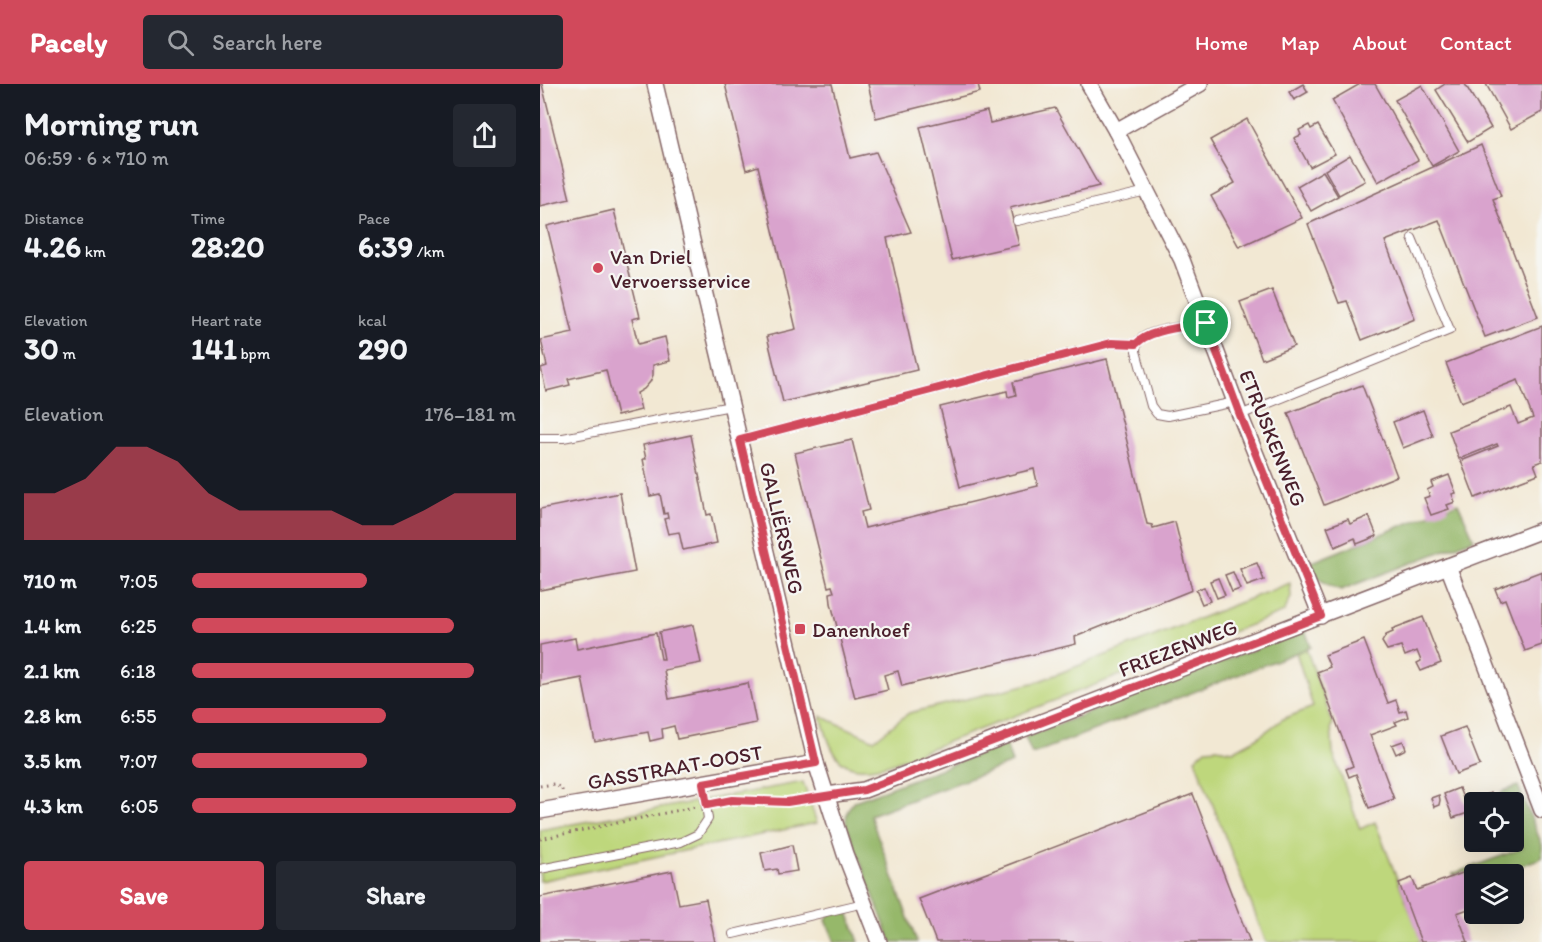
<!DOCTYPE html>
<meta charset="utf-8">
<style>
:root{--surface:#171b24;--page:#242831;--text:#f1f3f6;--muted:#9ea1a6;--accent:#d1495b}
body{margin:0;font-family:Itim,sans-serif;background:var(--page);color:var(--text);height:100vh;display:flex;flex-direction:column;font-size:22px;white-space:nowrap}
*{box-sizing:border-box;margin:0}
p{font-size:20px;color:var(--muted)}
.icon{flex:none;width:33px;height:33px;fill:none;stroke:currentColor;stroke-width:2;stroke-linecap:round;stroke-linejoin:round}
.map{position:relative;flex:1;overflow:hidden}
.drawer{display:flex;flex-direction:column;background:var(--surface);width:540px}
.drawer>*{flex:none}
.fabs{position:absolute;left:924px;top:708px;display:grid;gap:12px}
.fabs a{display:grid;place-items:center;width:60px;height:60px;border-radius:6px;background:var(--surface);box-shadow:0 6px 24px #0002;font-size:30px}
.pin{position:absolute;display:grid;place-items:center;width:51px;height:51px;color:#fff;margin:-26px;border:3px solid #fff;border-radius:50%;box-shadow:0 2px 6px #0007}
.round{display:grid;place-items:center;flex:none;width:63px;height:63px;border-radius:6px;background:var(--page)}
.headline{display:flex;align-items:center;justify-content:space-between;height:102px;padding:0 24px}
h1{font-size:33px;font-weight:700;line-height:45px}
.figures{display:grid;grid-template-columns:repeat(3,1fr);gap:9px;height:102px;padding:6px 24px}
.figures div{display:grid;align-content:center}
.figures b{font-size:30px;font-weight:700}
.figures small{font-size:16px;font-weight:400}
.figures p{font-size:16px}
.chart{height:168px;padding:12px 24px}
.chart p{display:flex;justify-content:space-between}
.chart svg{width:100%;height:108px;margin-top:6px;fill:var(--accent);opacity:.7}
.cta{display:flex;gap:12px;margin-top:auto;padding:12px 24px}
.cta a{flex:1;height:69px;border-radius:6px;background:var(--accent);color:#fff;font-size:24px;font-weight:700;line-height:69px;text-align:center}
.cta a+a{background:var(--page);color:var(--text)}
ul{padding:0 24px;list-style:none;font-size:20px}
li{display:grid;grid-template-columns:96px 72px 1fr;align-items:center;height:45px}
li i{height:15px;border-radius:8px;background:var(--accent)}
header{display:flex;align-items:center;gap:36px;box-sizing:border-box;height:84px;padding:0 30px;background:var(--accent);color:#fff}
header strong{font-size:28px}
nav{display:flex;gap:33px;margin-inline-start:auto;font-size:21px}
.search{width:420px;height:54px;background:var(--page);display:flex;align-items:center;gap:15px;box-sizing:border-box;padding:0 21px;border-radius:6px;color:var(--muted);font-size:22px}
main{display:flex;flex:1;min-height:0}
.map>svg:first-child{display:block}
.green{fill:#bed77b;stroke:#847b53;stroke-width:1.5}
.forest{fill:#96b86b;stroke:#706c4b;stroke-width:1.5}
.building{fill:#d9a3cd}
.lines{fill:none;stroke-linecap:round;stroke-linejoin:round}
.lane-casing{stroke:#856566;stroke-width:10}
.street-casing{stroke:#856566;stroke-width:18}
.path{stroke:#856566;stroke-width:3;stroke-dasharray:1.5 4.5;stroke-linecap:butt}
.lane{stroke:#fff;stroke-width:8}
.street{stroke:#fff;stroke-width:15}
.route-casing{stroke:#fff;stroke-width:12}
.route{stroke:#d1495b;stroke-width:8}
.poi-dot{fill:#d1495b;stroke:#f6f6f2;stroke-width:2}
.labels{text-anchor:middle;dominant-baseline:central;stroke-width:4.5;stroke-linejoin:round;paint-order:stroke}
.poi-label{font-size:21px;fill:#4a1f2b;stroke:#f6f6f2;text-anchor:start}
.street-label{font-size:21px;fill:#4a1f2b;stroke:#f6f6f2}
</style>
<header>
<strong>Pacely</strong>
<div class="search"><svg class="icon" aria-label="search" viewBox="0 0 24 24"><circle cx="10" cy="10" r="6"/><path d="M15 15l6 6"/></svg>Search here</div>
<nav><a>Home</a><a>Map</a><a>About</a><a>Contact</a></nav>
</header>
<main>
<section class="drawer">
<div class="headline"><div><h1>Morning run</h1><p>06:59 · 6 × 710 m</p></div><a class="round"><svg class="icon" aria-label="share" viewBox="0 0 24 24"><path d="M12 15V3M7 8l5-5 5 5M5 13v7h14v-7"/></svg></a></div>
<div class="figures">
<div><p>Distance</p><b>4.26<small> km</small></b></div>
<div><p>Time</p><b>28:20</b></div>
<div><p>Pace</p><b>6:39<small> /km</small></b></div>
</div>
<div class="figures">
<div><p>Elevation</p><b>30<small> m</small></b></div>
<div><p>Heart rate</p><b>141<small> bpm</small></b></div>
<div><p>kcal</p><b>290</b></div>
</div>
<div class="chart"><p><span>Elevation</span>176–181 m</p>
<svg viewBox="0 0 160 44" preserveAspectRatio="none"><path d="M0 44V25L10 25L20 19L30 6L40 6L50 12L60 25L70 32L80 32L90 32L100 32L110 38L120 38L130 32L140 25L150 25L160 25V44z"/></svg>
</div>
<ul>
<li><b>710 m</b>7:05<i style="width:54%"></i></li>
<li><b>1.4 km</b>6:25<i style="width:81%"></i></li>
<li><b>2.1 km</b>6:18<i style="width:87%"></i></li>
<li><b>2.8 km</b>6:55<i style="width:60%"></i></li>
<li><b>3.5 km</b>7:07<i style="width:54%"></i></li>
<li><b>4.3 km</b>6:05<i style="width:100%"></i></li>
</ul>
<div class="cta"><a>Save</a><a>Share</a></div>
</section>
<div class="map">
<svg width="1002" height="858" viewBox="0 0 1002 858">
<rect width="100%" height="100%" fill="#f6f6f2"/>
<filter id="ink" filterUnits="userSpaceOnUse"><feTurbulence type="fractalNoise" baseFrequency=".0167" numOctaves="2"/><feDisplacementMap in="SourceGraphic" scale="12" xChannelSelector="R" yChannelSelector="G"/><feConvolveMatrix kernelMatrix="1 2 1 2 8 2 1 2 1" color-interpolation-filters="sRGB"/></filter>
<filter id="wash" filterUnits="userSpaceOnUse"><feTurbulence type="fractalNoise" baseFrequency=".008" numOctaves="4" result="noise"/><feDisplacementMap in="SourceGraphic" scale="24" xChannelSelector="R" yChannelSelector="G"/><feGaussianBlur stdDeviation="1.35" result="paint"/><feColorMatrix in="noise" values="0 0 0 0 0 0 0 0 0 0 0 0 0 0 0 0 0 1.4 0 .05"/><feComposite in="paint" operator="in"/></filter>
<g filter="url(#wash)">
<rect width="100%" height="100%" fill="#f2e8d3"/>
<g class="green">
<path d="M750 499 751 513 744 528 350 680C301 693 293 676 281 632L334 656 369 629 497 598Z"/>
<path d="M766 564 793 640 791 642 793 669 820 745 835 738 882 858H726L655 675 666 665 677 664 693 667 717 654 743 635 773 623 756 568Z"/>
<path d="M263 698 277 739 0 797V746Z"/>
</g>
<g class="forest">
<path d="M918 419 934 455 801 506C783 499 778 497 770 479Z"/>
<path d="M765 546 771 563 492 670 485 653Z"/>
<path d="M466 660 472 679 330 731 377 858H351L306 740C306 729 307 724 315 717Z"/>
<path d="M978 702 1002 761V774L957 790H934V799L919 804 913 790 983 764 974 740V718H965L961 708Z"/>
<path d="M307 825 319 858H295L286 836 290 829Z"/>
</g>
<g id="blocks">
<g class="building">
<path d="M0 0H2L30 115 0 122Z"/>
<path d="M185 0H292L310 74 336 68 371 148 347 154 377 286 243 318 227 252 256 245 218 82 206 86Z"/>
<path d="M328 0H438L440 8 336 34Z"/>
<path d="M763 0 768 8 754 16 749 8Z"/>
<path d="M820 0H835L878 76 838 98 792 16Z"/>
<path d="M905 0H925L951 44 928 58 896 6Z"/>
<path d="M946 0H1002V28L971 45Z"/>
<path d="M882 1 919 67 892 82 855 16Z"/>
<path d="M515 24 559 102 470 124 479 161 412 176 380 43 447 27 450 39Z"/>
<path d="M707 35 762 134 699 163 671 112 695 99 670 56Z"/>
<path d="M769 41 771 45 778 41 795 70 770 83 754 54 761 51 759 46Z"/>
<path d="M941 61 961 112 953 115 998 233 945 253 899 136 845 157 875 235 822 256 807 217 799 219 768 140Z"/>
<path d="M810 71 825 97 799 111 785 86Z"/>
<path d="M783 87 798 112 771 127 757 102Z"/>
<path d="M74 126 100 233 92 235 98 260 125 253 130 277 113 281V291L110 298 104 305 97 309 101 326 77 332 66 286 28 295 30 301 6 307 1 284 7 282 1 256 33 249 7 142Z"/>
<path d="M732 206 754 262 722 275 700 218Z"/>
<path d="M1002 242V377L994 380 998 390 935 414 921 377 958 362 957 360 919 375 909 347 971 323 978 340 993 334 978 296 921 318 906 279Z"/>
<path d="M567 275 607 440 612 441 613 444 635 438 652 506 535 553 536 560 362 602 358 587 344 591 348 606 315 614 291 519 290 509 294 508 292 502 288 503 255 369 312 356 329 426 321 428 325 444 498 402 494 385 420 403 400 323 467 307 468 313 476 311 473 298Z"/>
<path d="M822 301 857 392 784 421 748 329Z"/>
<path d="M883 326 893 352 863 364 853 338Z"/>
<path d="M151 351 167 431 171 430 177 459 143 466 139 448 128 450 124 435 128 434 127 429 124 430 120 410 110 412 103 375H106L103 361Z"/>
<path d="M909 391 916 409 912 410 915 418 907 421 909 425 891 431 884 414 890 412 887 406 893 403 891 398Z"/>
<path d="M80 409 95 488 0 506V425Z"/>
<path d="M829 432 837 452 817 460 815 454 795 463 787 443 808 435 810 440Z"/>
<path d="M717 479 724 496 707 502 700 485Z"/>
<path d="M1002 487V561L985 567 965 515 960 517 955 505Z"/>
<path d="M693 488 700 505 692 508 685 491Z"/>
<path d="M678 494 685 511 677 514 670 497Z"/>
<path d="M664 503 670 517 662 520 656 506Z"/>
<path d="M883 533 901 579 881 587 877 579 881 577 877 567 865 572 861 562 847 566 842 558 846 551 853 548 852 545Z"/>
<path d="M153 541 161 579 124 586 129 615 208 599 216 639 137 655 134 642 122 645 123 654 110 657 108 648 55 658 42 594 0 602V561L35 554 37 565 116 549 121 575H124L119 548Z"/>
<path d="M824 556 848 619 856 616 860 628 866 626 868 633 855 638 857 641 830 651 854 715 829 724 816 690 809 693 806 685 813 682 777 588 790 583 785 571Z"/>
<path d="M925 643 940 681 916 690 901 652Z"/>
<path d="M863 657 866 665 856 670 852 661Z"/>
<path d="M919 704 925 719 951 709 955 718H934V744L928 729 913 734 904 710Z"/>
<path d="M653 710 710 858H396L379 815Z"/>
<path d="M899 711 900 716 899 721 894 723 891 714Z"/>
<path d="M252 761 257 787 238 790 237 785 225 787 221 769Z"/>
<path d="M132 787 139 820 166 815 175 858H0V813Z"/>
<path d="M925 788 934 813V823L917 829 928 858H881L859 799 872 794 877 806Z"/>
<path d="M974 813 979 827 974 830Z"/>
<path d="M953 830H973L956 836Z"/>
</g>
</g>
</g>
<g filter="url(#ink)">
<use href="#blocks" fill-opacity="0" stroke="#856566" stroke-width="1.5"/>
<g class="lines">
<g class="lane-casing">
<g id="lane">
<path d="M477 137 607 107"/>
<path d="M666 239C649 242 616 244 602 254 597 257 596 261 596 267L611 322 617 330 628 332 695 318"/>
<path d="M700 331 910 246 872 154"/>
<path d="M0 354H23L191 322"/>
<path d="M200 356 571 259 596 260"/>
<path d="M0 785 141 758 158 750 168 735 163 699"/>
<path d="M193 850 324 819"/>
</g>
</g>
<g class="street-casing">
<g id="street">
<path d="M115 0 276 679 305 770 339 858"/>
<path d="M549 0 576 47 642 176 700 331 781 532"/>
<path d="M576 47 660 0"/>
<path d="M908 482 1002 726"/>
<path d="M287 711 324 706 1002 446"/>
<path d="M0 727 276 679"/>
</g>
</g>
<g class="path">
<path d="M0 702 14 700 22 705V708"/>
<path d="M178 719 192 716 247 718 270 714"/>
<path d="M0 755 154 723"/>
</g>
<use href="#lane" class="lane"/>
<use href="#street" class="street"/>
</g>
</g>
<g class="lines" filter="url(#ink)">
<g class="route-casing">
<path id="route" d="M666 239 700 331 781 532 324 706 247 718 192 716 167 721 163 699 276 679 200 356 571 259 596 260C609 245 647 243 666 239Z"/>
</g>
<use href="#route" class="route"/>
</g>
<g class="poi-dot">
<circle cx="58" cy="184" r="6"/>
<rect x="254" y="539" width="12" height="12" rx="3"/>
</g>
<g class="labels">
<g class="poi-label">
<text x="70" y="172">Van Driel<tspan x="70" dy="24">Vervoersservice</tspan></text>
<text x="272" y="545">Danenhoef</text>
</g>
<g class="street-label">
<text transform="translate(733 354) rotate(68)">ETRUSKENWEG</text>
<text transform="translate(242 444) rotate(77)">GALLIËRSWEG</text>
<text transform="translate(638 564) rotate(-21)">FRIEZENWEG</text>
<text transform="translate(135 683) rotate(-10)">GASSTRAAT-OOST</text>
</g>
</g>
</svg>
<div class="fabs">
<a><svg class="icon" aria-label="locate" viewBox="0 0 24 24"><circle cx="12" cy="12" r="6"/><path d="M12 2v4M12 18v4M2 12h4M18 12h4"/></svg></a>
<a><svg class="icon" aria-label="layers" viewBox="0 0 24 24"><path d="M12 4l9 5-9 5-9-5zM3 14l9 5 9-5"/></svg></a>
</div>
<div class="pin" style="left:666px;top:239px;background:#1e9e55"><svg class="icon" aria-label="arrive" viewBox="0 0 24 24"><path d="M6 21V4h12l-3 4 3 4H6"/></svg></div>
</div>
</main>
